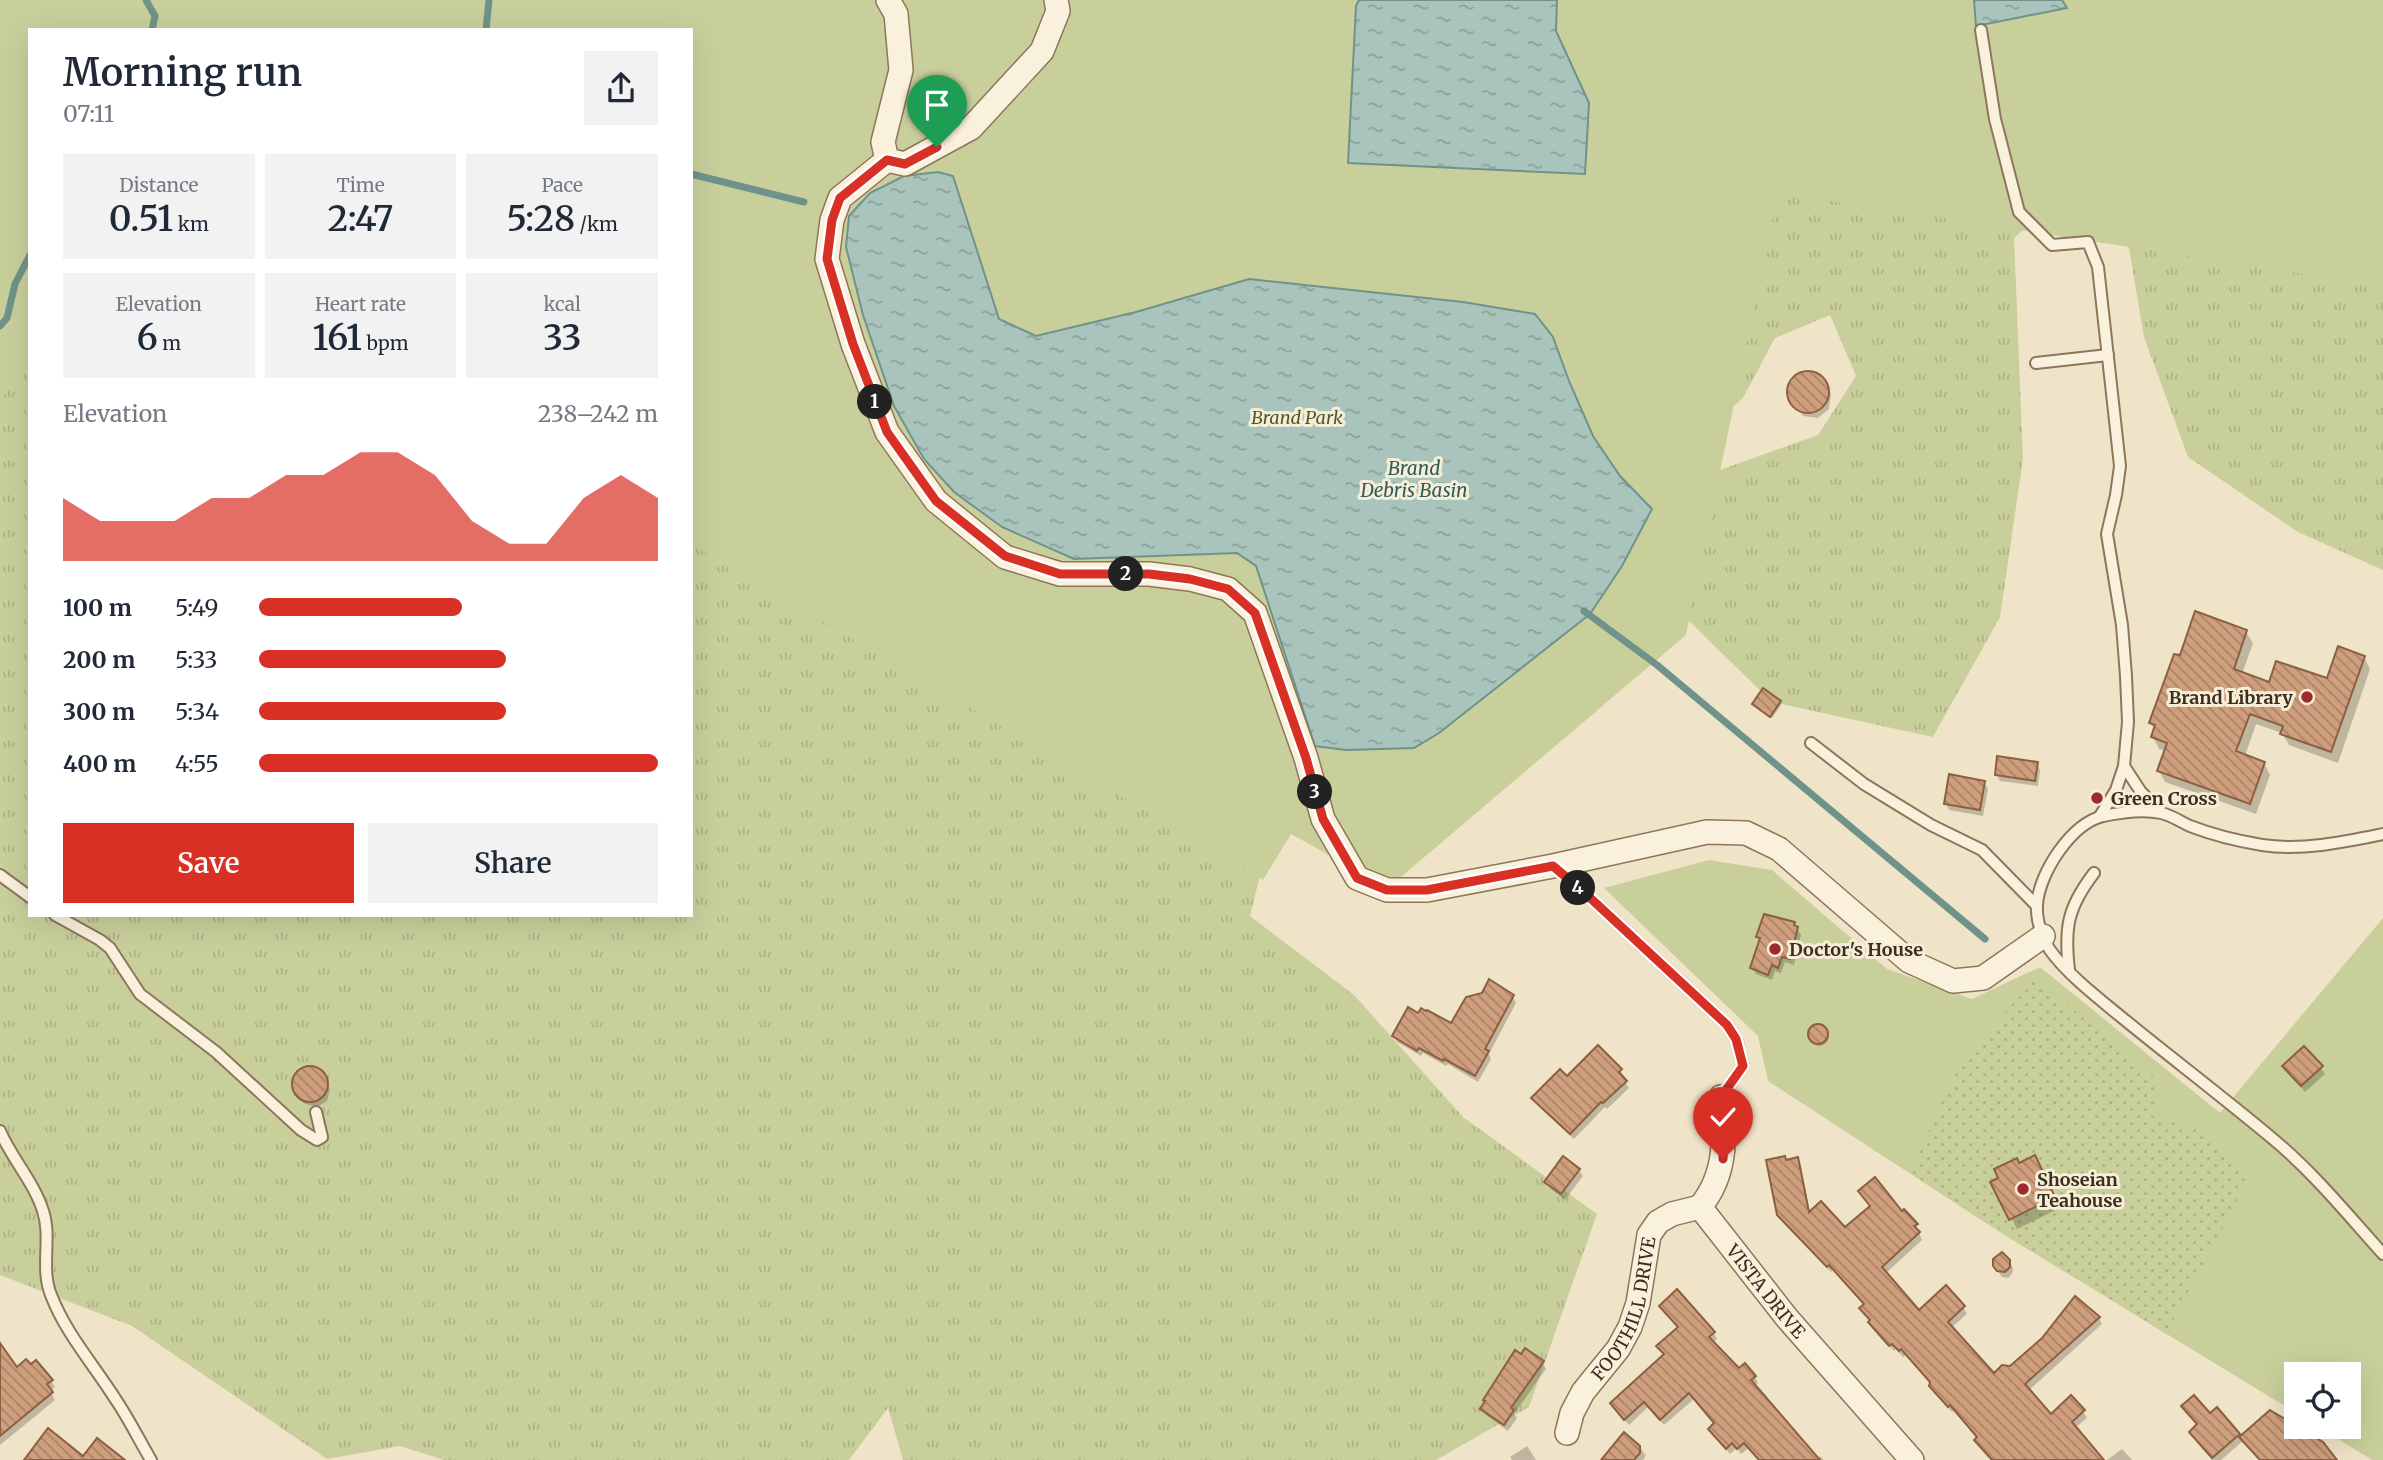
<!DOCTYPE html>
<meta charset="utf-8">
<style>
:root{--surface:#fff;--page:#f2f2f3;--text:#1f2937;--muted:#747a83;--accent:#d93025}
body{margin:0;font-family:Merriweather,serif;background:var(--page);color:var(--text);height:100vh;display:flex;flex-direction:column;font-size:26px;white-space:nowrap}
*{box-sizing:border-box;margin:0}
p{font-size:23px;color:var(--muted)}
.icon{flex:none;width:38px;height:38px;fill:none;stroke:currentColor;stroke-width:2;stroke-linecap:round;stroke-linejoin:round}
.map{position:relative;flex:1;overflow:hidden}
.side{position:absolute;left:28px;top:28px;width:665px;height:889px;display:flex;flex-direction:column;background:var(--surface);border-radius:0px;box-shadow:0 7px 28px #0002}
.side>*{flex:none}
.controls{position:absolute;left:2284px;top:1362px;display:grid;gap:14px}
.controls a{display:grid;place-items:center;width:77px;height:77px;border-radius:0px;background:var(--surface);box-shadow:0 7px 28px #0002;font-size:35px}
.pin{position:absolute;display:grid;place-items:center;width:60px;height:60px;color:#fff;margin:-72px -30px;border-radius:50% 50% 50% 0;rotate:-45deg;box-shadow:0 0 7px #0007}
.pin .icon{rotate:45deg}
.km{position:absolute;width:35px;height:35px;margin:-18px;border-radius:50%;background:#222;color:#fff;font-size:19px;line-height:35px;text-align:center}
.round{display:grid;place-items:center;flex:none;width:74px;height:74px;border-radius:0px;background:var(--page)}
.headline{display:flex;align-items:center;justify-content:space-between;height:119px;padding:0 35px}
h1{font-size:38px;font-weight:600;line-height:52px}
.stats{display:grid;grid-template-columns:repeat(3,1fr);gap:10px;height:119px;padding:7px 35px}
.stats div{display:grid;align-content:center;border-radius:0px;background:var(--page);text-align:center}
.stats b{font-size:35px;font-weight:600}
.stats small{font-size:19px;font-weight:400}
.stats p{font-size:19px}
.chart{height:196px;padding:14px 35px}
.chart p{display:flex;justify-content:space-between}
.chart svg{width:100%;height:126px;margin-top:7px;fill:var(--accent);opacity:.7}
.primary-button{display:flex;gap:14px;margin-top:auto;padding:14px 35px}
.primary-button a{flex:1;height:80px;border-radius:0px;background:var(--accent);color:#fff;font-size:28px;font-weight:600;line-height:80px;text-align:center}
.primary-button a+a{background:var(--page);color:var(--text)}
ul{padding:0 35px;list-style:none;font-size:23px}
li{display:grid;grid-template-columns:112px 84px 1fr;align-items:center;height:52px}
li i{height:18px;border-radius:9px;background:var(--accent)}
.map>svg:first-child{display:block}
.grass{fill:url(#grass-tufts);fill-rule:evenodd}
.park{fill:#c9cf9b}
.garden{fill:url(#garden-dots)}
.water{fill:url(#water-ripples);stroke:#6f938a;stroke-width:2}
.shadow{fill:#0003}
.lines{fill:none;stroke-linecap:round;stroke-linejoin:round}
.stream{stroke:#6f938a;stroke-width:7}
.building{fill:url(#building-back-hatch);stroke:#8d5f41;stroke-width:2}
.service-casing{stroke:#8d765c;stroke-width:14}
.minor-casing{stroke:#8d765c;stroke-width:26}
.service{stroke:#faf1dc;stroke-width:10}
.minor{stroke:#faf1dc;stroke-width:23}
.route-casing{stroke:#fff;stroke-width:14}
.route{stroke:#d93025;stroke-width:9}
.poi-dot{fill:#9e2a2b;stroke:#f7eed8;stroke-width:2.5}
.labels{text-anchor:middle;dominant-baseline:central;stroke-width:6;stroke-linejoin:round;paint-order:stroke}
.park-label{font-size:18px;font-style:italic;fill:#4d5a26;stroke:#f7eed8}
.poi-label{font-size:18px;font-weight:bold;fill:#3d2e20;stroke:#f7eed8;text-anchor:start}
.street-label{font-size:18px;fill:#3d2e20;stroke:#f7eed8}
.water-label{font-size:19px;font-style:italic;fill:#2f5d5a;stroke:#f7eed8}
</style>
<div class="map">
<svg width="2383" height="1460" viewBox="0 0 2383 1460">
<defs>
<pattern id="grass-tufts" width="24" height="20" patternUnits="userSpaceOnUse" patternTransform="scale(1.75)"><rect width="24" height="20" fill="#c9cf9b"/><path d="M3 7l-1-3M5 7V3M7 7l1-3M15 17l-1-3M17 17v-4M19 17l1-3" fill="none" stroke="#aeb285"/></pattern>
<pattern id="garden-dots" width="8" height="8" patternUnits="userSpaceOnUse" patternTransform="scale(1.75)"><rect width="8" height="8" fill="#c9cf9b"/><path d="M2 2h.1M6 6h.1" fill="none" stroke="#aeb285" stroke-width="1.8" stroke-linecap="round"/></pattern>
<pattern id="water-ripples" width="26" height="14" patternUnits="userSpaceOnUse" patternTransform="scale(1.75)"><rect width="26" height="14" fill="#a9c4bc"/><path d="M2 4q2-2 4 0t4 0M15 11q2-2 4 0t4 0" fill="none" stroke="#8ba098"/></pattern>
<pattern id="building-back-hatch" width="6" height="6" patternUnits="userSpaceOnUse" patternTransform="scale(1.75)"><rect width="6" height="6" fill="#cf9f7d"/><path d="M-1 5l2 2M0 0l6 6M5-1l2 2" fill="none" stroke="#a98266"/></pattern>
</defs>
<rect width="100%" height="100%" fill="#f0e4c8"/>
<path class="grass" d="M0 0H2383V570L2298 532 2188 457 2144 337 2120 195 2074 184 2014 238 2023 459 2000 617 1933 737 1772 702 1654 587 1695 479 1818 435 1856 376 1830 315 1775 338 1743 398 1282 786 1250 916 1354 995 1463 1117 1597 1214 1529 1407 1436 1460H903L888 1408 849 1460H444L400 1446 327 1459 132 1326 0 1275ZM30 30H691V915H30Z"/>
<g class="park">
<path d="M0 0H2383V286L1778 193 1686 635 1388 888 1291 834 1263 880 691 544V30H30V364L0 399Z"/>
<path d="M1709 860 1772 870 1887 969 1972 999 2040 967 2220 1113 2383 918V1460H2372L2317 1426H2348V1374H2296V1413L1998 1231 1768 1081 1758 1036 1604 888Z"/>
</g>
<path class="garden" d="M2035 978 2158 1079 2152 1116 2207 1132 2247 1182 2166 1334 1910 1173 1957 1068Z"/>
<g class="water">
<path d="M1359 0H1557L1556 31 1589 103 1585 174 1348 163 1356 6Z"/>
<path d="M1974 0H2062L2067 8 1976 26Z"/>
<path d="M938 172 953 176 999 319 1036 336 1136 312 1249 279 1463 302 1535 314 1553 337 1569 381 1593 436 1620 476 1652 509 1622 566 1590 614 1439 733 1414 748 1346 750 1315 746 1256 566 1237 553 1074 559 1002 527 954 492 924 459 894 406 863 315 846 247 849 216 870 193 904 176Z"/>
</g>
<g class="shadow">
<path d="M1803 374 1817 375 1831 394 1829 409 1818 418 1803 416 1790 398 1792 383Z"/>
<path d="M2246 632 2253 643 2242 674 2270 684 2328 681 2364 657 2370 669 2338 763 2289 745 2282 733 2256 724 2245 756 2264 763 2270 775 2256 814 2165 782 2159 771 2166 751 2159 749 2153 737 2155 730 2151 723 2181 658Z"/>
<path d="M1780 702 1781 705 1772 718 1754 704Z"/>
<path d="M2037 764 2040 770 2038 786 2000 781 1996 774Z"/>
<path d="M1984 782 1988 789 1983 816 1949 810 1946 803Z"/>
<path d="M1794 924 1801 935 1794 965 1785 962 1781 973 1775 971 1772 980 1756 974 1752 968 1761 942 1758 937Z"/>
<path d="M1513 997 1516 1003 1489 1054 1491 1059 1478 1082 1448 1064 1446 1066 1423 1053 1421 1056 1397 1042 1394 1036 1452 1025Z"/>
<circle cx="1819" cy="1036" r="10"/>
<path d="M2284 1066 2321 1068 2325 1074 2305 1092Z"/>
<path d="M310 1068 322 1073 330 1089 327 1101 317 1107 303 1103 294 1084 298 1075Z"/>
<path d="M1620 1071 1624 1077 1622 1078 1629 1088 1607 1109 1605 1107 1574 1139 1537 1105 1534 1099 1567 1079Z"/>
<path d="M1798 1159 1801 1166 1810 1213 1845 1230 1902 1213 1916 1225 1922 1240 1885 1274 1919 1313 1963 1307 1967 1314 1951 1328 1993 1376 2099 1318 2102 1324 2028 1391 2050 1416 2083 1411 2087 1418 2075 1428 2102 1460H1992L1979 1438 1954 1411 1952 1412 1934 1393 1931 1383 1906 1355 1903 1357 1896 1349 1894 1351 1874 1329 1865 1305 1833 1270 1831 1272 1783 1222 1779 1214 1786 1162Z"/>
<path d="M2019 1165 2040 1167 2060 1208 2017 1229 1993 1182Z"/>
<path d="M1579 1170 1583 1176 1565 1200 1550 1188 1546 1182Z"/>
<path d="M2009 1261 2013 1268 2012 1274 2008 1278 2002 1277 1994 1266Z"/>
<path d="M1714 1333 1717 1339 1712 1343 1739 1370 1755 1377 1758 1383 1754 1387 1817 1458 1820 1456 1824 1460H1759L1749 1448 1741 1454 1737 1448 1730 1454 1710 1429 1716 1424 1694 1399 1664 1425 1648 1407 1629 1425 1615 1410 1665 1356 1662 1352Z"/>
<path d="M0 1346 17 1369 51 1381 55 1387 50 1391 55 1400 0 1445Z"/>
<path d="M1542 1362 1546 1369 1514 1414 1517 1418 1508 1431 1486 1415 1482 1409 1487 1403Z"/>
<path d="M2183 1407 2210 1415 2217 1410 2240 1438 2335 1460H2260L2243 1441 2221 1460H2213L2191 1432 2198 1426Z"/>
<path d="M1624 1435 1642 1450 1646 1456 1643 1460H1603Z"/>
<path d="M1527 1446 1536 1460H1512L1510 1457Z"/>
<path d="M2122 1449 2132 1460H2107Z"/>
</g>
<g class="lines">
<g class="stream">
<path d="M146 0 155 16 152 30"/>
<path d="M486 30 489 0"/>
<path d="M691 174 804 202"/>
<path d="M0 326 7 318 15 284 30 255"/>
<path d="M1584 611 1657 665 1985 939"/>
</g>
</g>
<g class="building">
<circle cx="1808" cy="392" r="21"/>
<path d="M2195 611 2247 630 2234 669 2269 682 2276 661 2327 678 2338 646 2365 656 2331 752 2280 734 2283 726 2250 714 2236 751 2265 762 2250 804 2157 771 2167 743 2151 737 2155 725 2149 723 2174 654 2180 655Z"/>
<path d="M1763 688 1781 701 1770 717 1752 704Z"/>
<path d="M1997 756 2038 762 2035 781 1995 775Z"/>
<path d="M1949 774 1985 781 1980 810 1944 804Z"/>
<path d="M1764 914 1795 922 1794 925 1798 927 1790 959 1782 957 1778 968 1772 965 1768 975 1750 968 1760 938 1756 937Z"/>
<path d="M1489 979 1514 995 1485 1049 1489 1051 1475 1076 1444 1059 1443 1061 1419 1048 1417 1051 1392 1036 1408 1007 1418 1013 1421 1008 1426 1011 1427 1010 1451 1023 1466 997 1482 993Z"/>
<circle cx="1818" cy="1034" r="10"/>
<path d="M1598 1045 1622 1069 1619 1072 1627 1081 1603 1103 1601 1102 1570 1134 1531 1098 1560 1069 1567 1076Z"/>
<path d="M2304 1046 2323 1066 2301 1086 2282 1066Z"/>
<circle cx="310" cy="1084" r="18"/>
<path d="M2035 1155 2055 1197 2009 1220 1990 1182 1998 1178 1994 1169 2017 1158 2019 1163Z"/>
<path d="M1563 1156 1580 1169 1561 1194 1544 1182Z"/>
<path d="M1785 1156 1786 1160 1798 1157 1809 1212 1821 1201 1845 1227 1870 1206 1858 1191 1875 1177 1902 1211 1904 1209 1918 1224 1914 1226 1920 1232 1882 1267 1919 1310 1946 1285 1965 1306 1948 1322 1994 1373 2002 1365 2010 1366 2042 1338 2075 1296 2100 1317 2025 1384 2051 1414 2071 1395 2085 1410 2072 1422 2104 1460H1992L1974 1440 1977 1437 1950 1405 1948 1407 1929 1386 1930 1382 1901 1349 1899 1351 1892 1344 1889 1346 1868 1322 1870 1320 1859 1308 1864 1304 1829 1265 1827 1267 1777 1215 1766 1160Z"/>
<path d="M2002 1252 2010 1260V1267L2005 1272 1997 1271 1993 1266V1259Z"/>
<path d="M1677 1289 1715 1332 1709 1337 1739 1368 1745 1363 1756 1376 1751 1380 1820 1460H1759L1744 1443 1737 1449 1732 1443 1726 1449 1708 1429 1714 1423 1689 1393 1660 1420 1644 1402 1624 1420 1610 1403 1664 1354 1656 1346 1678 1327 1659 1306Z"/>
<path d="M0 1343 17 1367 26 1359 31 1364 36 1360 53 1380 47 1384 53 1392 0 1436Z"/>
<path d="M1525 1348 1544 1361 1511 1408 1514 1410 1504 1425 1480 1409 1485 1401 1483 1400 1515 1350 1521 1354Z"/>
<path d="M2194 1395 2210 1413 2217 1407 2240 1434 2212 1458 2189 1432 2197 1424 2181 1406Z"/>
<path d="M2270 1410 2323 1442 2337 1460H2260L2239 1437Z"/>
<path d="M48 1428 83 1456 97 1438 125 1460H24Z"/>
<path d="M1624 1432 1640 1446V1453L1634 1460H1601Z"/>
</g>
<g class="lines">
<g class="service-casing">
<g id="service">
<path d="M1981 30 1995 119 2019 212 2052 245 2088 242 2098 267 2120 466 2116 495 2107 534 2122 625 2126 676 2128 722 2124 766"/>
<path d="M2036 363 2108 355"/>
<path d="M1811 743 1864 784 1931 825 1982 850 2037 906"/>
<path d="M2100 816 2116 790 2124 766 2141 792 2162 813"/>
<path d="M2383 834C2344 842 2302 851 2262 845 2238 841 2213 835 2190 826 2181 822 2171 815 2161 813 2143 809 2122 812 2103 816 2071 824 2039 873 2037 905 2036 919 2042 939 2050 950 2066 973 2098 998 2120 1016 2170 1057 2223 1097 2273 1139 2314 1173 2348 1215 2383 1254"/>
<path d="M1553 866 1587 895 1727 1025 1736 1039 1743 1066 1721 1097"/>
<path d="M0 875 30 897"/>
<path d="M55 915 100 940 110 948 140 994 216 1052 301 1130 317 1140 322 1137 316 1112"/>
<path d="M2069 970C2064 927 2068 907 2094 873"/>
<path d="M0 1131C12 1159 34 1182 43 1211 52 1238 40 1268 51 1295 66 1334 94 1365 116 1400 129 1419 139 1440 151 1460"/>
</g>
</g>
<g class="minor-casing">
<g id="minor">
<path d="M887 160 840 198 832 220 827 259 853 344 887 432 936 501 1005 557 1060 574H1149L1190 579 1228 589 1255 613 1306 758 1323 819 1357 878 1387 890H1427L1553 866 1707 832 1746 833 1779 849 1909 961 1953 981 1983 978 2043 936"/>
<path d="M887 160 905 164 971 128 1042 51 1058 11 1056 0"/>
<path d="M887 160 883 142 901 70 896 14 888 0"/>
<path id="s1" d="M1700 1207 1787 1318 1912 1460"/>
<path d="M1700 1207C1727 1174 1725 1138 1721 1097"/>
<path id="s2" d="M1567 1433 1572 1413 1583 1392 1618 1349 1630 1327 1638 1303 1649 1235 1658 1222 1672 1214 1700 1207"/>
</g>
</g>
<use href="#service" class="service"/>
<use href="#minor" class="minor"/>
</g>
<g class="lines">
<g class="route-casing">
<path id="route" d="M937 147 905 164 887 160 840 198 832 220 827 259 853 344 887 432 936 501 1005 556 1060 574H1149L1190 579 1228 589 1255 613 1306 758 1323 819 1357 878 1387 890H1427L1553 866 1587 895 1727 1025 1736 1039 1743 1066 1721 1097 1724 1131 1723 1159"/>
</g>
<use href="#route" class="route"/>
</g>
<g class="poi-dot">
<circle cx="2307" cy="697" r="7"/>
<circle cx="2097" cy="798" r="7"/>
<circle cx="1775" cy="949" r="7"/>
<circle cx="2023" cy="1189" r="7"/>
</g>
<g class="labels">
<g class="park-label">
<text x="1297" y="417">Brand Park</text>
</g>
<g class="poi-label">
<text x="2293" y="697" text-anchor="end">Brand Library</text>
<text x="2111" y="798">Green Cross</text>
<text x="1789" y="949">Doctor's House</text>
<text x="2037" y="1179">Shoseian<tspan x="2037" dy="21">Teahouse</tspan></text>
</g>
<g class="street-label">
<text stroke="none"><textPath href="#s1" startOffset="107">VISTA DRIVE</textPath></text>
<text stroke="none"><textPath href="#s2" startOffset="140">FOOTHILL DRIVE</textPath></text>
</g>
<g class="water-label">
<text x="1414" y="468">Brand<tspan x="1414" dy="22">Debris Basin</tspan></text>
</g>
</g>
</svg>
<div class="controls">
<a><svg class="icon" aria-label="locate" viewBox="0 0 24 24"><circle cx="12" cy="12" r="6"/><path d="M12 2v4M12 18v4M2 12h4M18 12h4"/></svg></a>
</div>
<div class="pin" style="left:937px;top:147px;background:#1e9e55"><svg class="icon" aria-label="arrive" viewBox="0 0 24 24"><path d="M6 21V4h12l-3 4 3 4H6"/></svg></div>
<div class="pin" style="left:1723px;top:1159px;background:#d93025"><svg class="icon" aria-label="check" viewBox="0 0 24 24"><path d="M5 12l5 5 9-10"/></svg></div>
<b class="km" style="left:875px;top:402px">1</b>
<b class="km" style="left:1126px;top:574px">2</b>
<b class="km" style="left:1315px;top:792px">3</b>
<b class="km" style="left:1578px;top:888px">4</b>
<section class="side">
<div class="headline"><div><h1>Morning run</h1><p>07:11</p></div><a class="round"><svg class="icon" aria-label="share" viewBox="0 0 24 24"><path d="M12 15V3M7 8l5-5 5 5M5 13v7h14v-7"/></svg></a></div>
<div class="stats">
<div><p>Distance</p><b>0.51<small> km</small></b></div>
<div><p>Time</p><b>2:47</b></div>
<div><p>Pace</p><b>5:28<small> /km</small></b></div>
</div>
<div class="stats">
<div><p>Elevation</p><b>6<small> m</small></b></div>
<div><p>Heart rate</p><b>161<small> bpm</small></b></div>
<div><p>kcal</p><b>33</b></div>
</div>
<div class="chart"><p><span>Elevation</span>238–242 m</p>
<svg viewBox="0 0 160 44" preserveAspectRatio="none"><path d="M0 44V22L10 30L20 30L30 30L40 22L50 22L60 14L70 14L80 6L90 6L100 14L110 30L120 38L130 38L140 22L150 14L160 22V44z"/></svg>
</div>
<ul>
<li><b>100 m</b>5:49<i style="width:51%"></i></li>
<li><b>200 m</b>5:33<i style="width:62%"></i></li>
<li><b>300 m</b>5:34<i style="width:62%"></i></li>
<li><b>400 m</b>4:55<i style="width:100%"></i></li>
</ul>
<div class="primary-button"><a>Save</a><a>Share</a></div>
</section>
</div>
